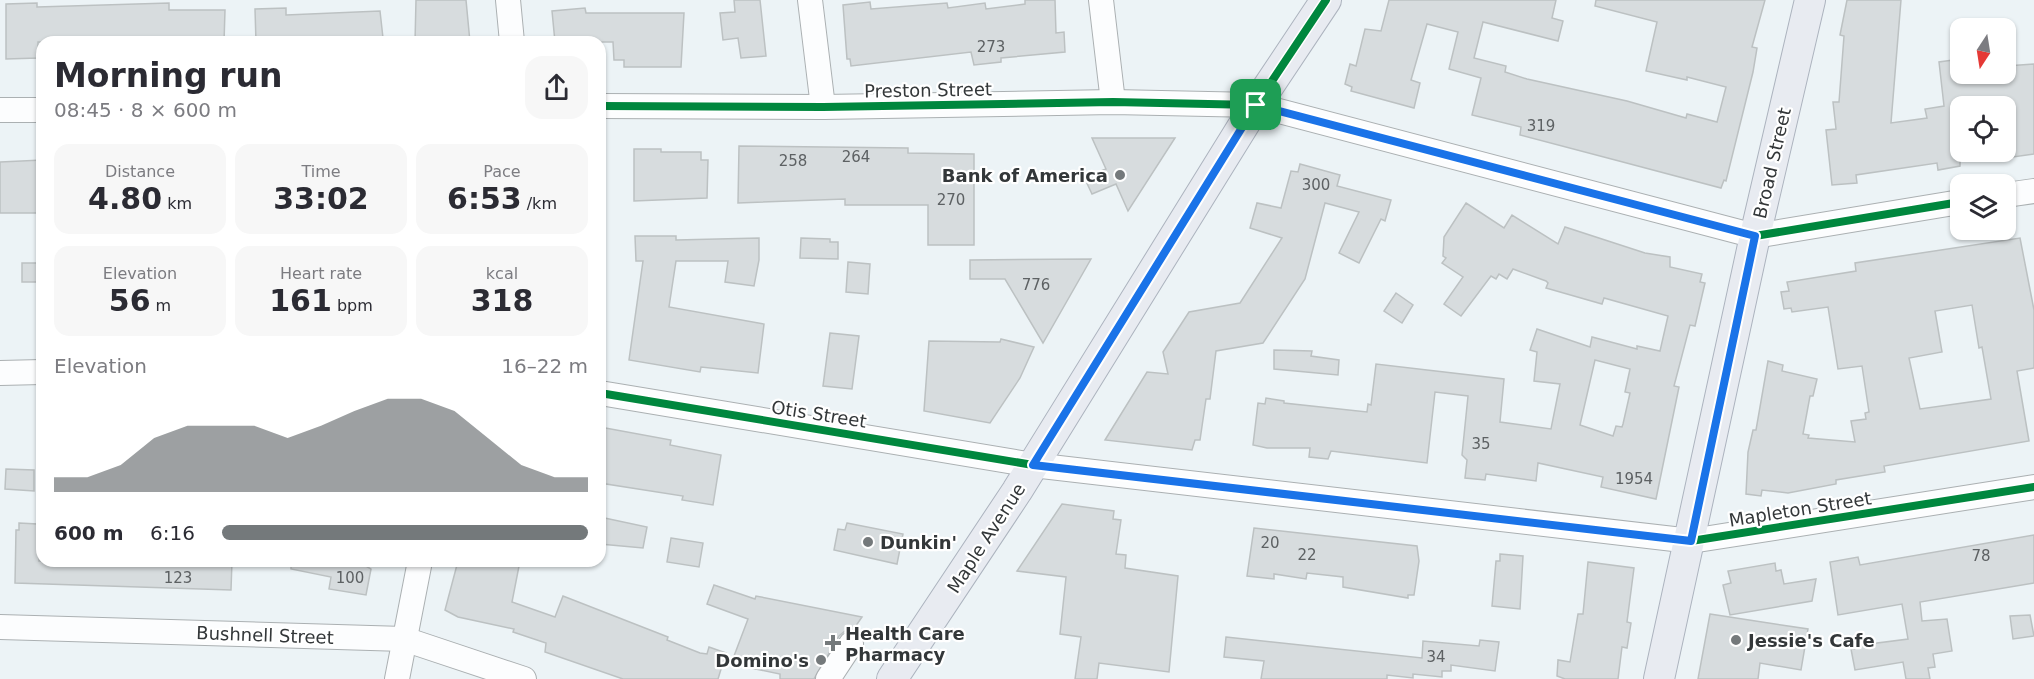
<!DOCTYPE html>
<meta charset="utf-8">
<style>
:root{--surface:#fff;--page:#f7f7f7;--text:#2b2b33;--muted:#7c7c81;--accent:#74797b}
body{margin:0;font-family:"DejaVu Sans",sans-serif;background:var(--page);color:var(--text);height:100vh;display:flex;flex-direction:column;font-size:22px;white-space:nowrap}
*{box-sizing:border-box;margin:0}
p{font-size:20px;color:var(--muted)}
.icon{flex:none;width:33px;height:33px;fill:none;stroke:currentColor;stroke-width:2;stroke-linecap:round;stroke-linejoin:round}
.map{position:relative;flex:1;overflow:hidden}
.details{position:absolute;left:36px;top:36px;width:570px;height:531px;display:flex;flex-direction:column;background:var(--surface);border-radius:18px;box-shadow:0 2px 4px #0004}
.details>*{flex:none}
.needle{width:39px;rotate:192deg}
.controls{position:absolute;left:1950px;top:18px;display:grid;gap:12px}
.controls a{display:grid;place-items:center;width:66px;height:66px;border-radius:12px;background:var(--surface);box-shadow:0 2px 4px #0004;font-size:30px}
.pin{position:absolute;display:grid;place-items:center;width:51px;height:51px;color:#fff;margin:-26px;border-radius:12px;box-shadow:0 3px 9px #0006}
.round{display:grid;place-items:center;flex:none;width:63px;height:63px;border-radius:18px;background:var(--page)}
.summary{display:flex;align-items:center;justify-content:space-between;height:102px;padding:0 18px}
h1{font-size:33px;font-weight:700;line-height:45px}
.metrics{display:grid;grid-template-columns:repeat(3,1fr);gap:9px;height:102px;padding:6px 18px}
.metrics div{display:grid;align-content:center;border-radius:15px;background:var(--page);text-align:center}
.metrics b{font-size:30px;font-weight:700}
.metrics small{font-size:16px;font-weight:400}
.metrics p{font-size:16px}
.chart{height:168px;padding:12px 18px}
.chart p{display:flex;justify-content:space-between}
.chart svg{width:100%;height:108px;margin-top:6px;fill:var(--accent);opacity:.7}
ul{padding:0 18px;list-style:none;font-size:20px}
li{display:grid;grid-template-columns:96px 72px 1fr;align-items:center;height:45px}
li i{height:15px;border-radius:8px;background:var(--accent)}
.map>svg:first-child{display:block}
.building{fill:#d7dcde;stroke:#bcc1c2;stroke-width:1.5;fill-rule:evenodd}
.lines{fill:none;stroke-linecap:round;stroke-linejoin:round}
.minor-casing{stroke:#abb0b2;stroke-width:26}
.major-casing{stroke:#acb3be;stroke-width:32}
.minor{stroke:#fcfdfe;stroke-width:24}
.major{stroke:#e8ebf1;stroke-width:30}
.cycleway-casing{stroke:#fff;stroke-width:11}
.cycleway{stroke:#00873e;stroke-width:8}
.route-casing{stroke:#fff;stroke-width:12}
.route{stroke:#1a73e8;stroke-width:8}
.poi-dot{fill:#74797b;stroke:#fff;stroke-width:2}
.labels{text-anchor:middle;dominant-baseline:central;stroke-width:4.5;stroke-linejoin:round;paint-order:stroke}
.number-label{font-size:15px;fill:#5d6163}
.street-label{font-size:18px;fill:#333739;stroke:#fff}
.poi-label{font-size:18px;font-weight:bold;fill:#333739;stroke:#fff;text-anchor:start}
</style>
<div class="map">
<svg width="2034" height="679" viewBox="0 0 2034 679">
<rect width="100%" height="100%" fill="#ecf3f6"/>
<g class="building">
<path d="M416 0H466L470 42H415Z"/>
<path d="M734 0H760L766 56 741 58 738 38 723 40 720 13 735 12Z"/>
<path d="M1025 0H1055L1056 33 1064 32 1065 52 1001 58V62L974 65 971 52 851 66 850 59H847L843 5 870 2 871 9 947 3 948 8 985 3 986 9 1025 4Z"/>
<path d="M1389 0H1556L1552 18 1563 21 1558 41 1483 22 1474 58 1506 66 1505 72 1527 79 1627 101 1686 118 1687 114 1717 122 1726 87 1687 77V80L1646 71 1657 22 1595 6 1596 0H1765L1752 47 1757 48 1753 72 1726 181 1724 180 1721 188 1619 161 1520 135 1521 127 1472 115 1481 78 1449 69 1458 32 1427 24 1411 80 1420 83 1414 108 1351 91 1352 87 1345 84 1350 64 1356 66 1365 29 1381 31Z"/>
<path d="M1847 0H1901L1891 123 1927 118 1925 109 1944 106 1939 62 1960 59V74H2006V66L2034 64V154L2006 158V106H1957L1960 128V166L1938 170 1937 163 1856 175 1857 183 1832 185 1826 130 1836 129 1833 102H1839L1844 36 1840 35Z"/>
<path d="M37 3V7L169 3V10H225L224 42H38V58L6 59V4Z"/>
<path d="M286 8V15L380 11 383 38 340 42H256L255 9Z"/>
<path d="M585 8 586 13H684L681 67H624V60H614L613 42H555L552 11Z"/>
<path d="M1092 138H1175L1128 211 1116 184 1092 194 1084 177 1106 169Z"/>
<path d="M739 146 908 148V153L974 154V245H928V205H845V199L738 203Z"/>
<path d="M634 149H661V152H701V160H708L707 198 634 201Z"/>
<path d="M42 160V213H0V162Z"/>
<path d="M1300 164 1340 175 1337 186 1391 200 1385 221 1381 219 1359 263 1339 253 1359 212 1325 203 1305 279 1263 343 1216 351 1210 399H1206L1200 440H1195L1192 450 1105 440 1147 372 1168 374 1163 352 1189 312 1240 303 1282 238 1250 228 1257 203 1281 208 1291 171 1298 172Z"/>
<path d="M1466 203 1504 228 1512 215 1558 244 1565 227 1645 253 1670 257V267L1702 274 1700 282 1705 283 1695 326 1690 325 1674 386 1679 387 1656 499 1601 487 1603 477 1538 463 1536 481 1486 474 1485 480 1465 478 1467 460 1462 455 1468 396 1435 392 1427 463 1331 451 1328 459 1309 457 1310 448H1267L1253 445 1258 403 1265 404 1266 398 1284 401V403L1367 412 1368 404 1371 405 1376 364 1504 379 1500 422 1551 429 1560 384 1534 381 1537 352 1530 350 1537 329 1590 347 1592 337 1637 349V346L1660 351 1668 316 1604 298 1602 304 1546 288 1548 283 1546 281 1513 269 1507 279 1499 274 1496 279 1491 276 1461 316 1444 304 1463 277 1442 263 1446 258 1443 256 1444 237ZM1595 360 1630 369 1625 392 1630 393 1623 424 1622 427 1616 426 1613 436 1580 425Z"/>
<path d="M635 236H676V240L759 238V260L754 286 725 282 728 261H676L669 307 764 324 758 373 701 367 700 372 629 360 643 261H636Z"/>
<path d="M801 238 830 239V242H838V259L800 258Z"/>
<path d="M2020 238 2034 310V368L2017 371 2029 441 1884 466 1885 472 1836 480V484L1788 493 1762 490 1761 496 1746 494 1748 452 1753 430H1756L1768 361 1783 365 1782 371 1817 379 1813 396H1810L1803 434 1809 435 1808 438 1855 442 1851 421 1866 419 1865 413 1869 412 1862 366 1838 369 1828 307 1792 312 1791 308 1784 309 1781 292 1789 291 1787 282 1856 271 1855 263ZM1972 305 1979 348 1982 347 1991 399 1920 409 1909 358 1942 352 1935 311Z"/>
<path d="M1091 259 1043 343 1005 279H970V260Z"/>
<path d="M848 262 870 264 868 294 846 292Z"/>
<rect x="22" y="263" width="20" height="19"/>
<path d="M1396 293 1413 305 1402 323 1384 311Z"/>
<path d="M830 333 859 336 852 389 823 386Z"/>
<path d="M1001 339 1034 347 1020 378 990 423 924 411 929 341 1000 342Z"/>
<path d="M1274 350 1312 351 1311 356 1339 360 1338 375 1274 369Z"/>
<path d="M600 427 671 440 670 445 721 455 713 505 682 500 683 496 600 483Z"/>
<path d="M6 469 34 470V491L5 489Z"/>
<path d="M1062 504 1114 511 1113 519 1121 520 1116 554 1126 555 1125 568 1178 576 1169 672 1099 663 1097 679H1075L1081 637 1060 634 1066 577 1017 571Z"/>
<path d="M600 517 647 527 643 548 600 544Z"/>
<path d="M19 523 37 524V531L40 532 39 561H232L231 590 15 583 16 530H19Z"/>
<path d="M847 523 903 534 897 564 834 550 838 529 845 530Z"/>
<path d="M1254 528 1417 546 1419 561 1414 595H1408V598L1343 587V577L1307 573 1306 579 1274 574V579L1247 576Z"/>
<path d="M2034 535V583L1920 602 1922 621 1947 619 1952 651 1933 654 1935 667 1928 668 1930 679H1906L1903 662 1855 670 1851 649H1854V646L1908 639 1902 604 1838 615 1830 562 1858 557 1860 565Z"/>
<path d="M671 538 703 543 699 567 667 562Z"/>
<path d="M1500 554 1523 556 1520 609 1492 606 1496 561H1500Z"/>
<path d="M291 561H340L366 566 371 569 366 595 329 589 331 577 291 569Z"/>
<path d="M458 561H520L512 602 555 617 563 596 668 637 667 640 700 653 707 654 709 647 726 653 718 679H623L545 652 546 643 513 632 514 629 458 617 445 610Z"/>
<path d="M1588 562 1634 568 1627 622 1631 623 1627 648 1622 647 1618 679H1565L1557 676 1558 660 1570 662 1578 614H1583Z"/>
<path d="M1775 563 1776 571 1781 570 1784 584 1816 579 1812 601 1730 615 1723 585 1731 583 1728 571Z"/>
<path d="M714 585 755 599 756 596 862 617 853 630 845 631 839 636 814 679H780V674L731 664 748 619 707 604Z"/>
<path d="M1710 614 1808 629 1801 670 1760 663 1758 679H1698Z"/>
<path d="M2030 615 2034 636 2013 639 2010 616Z"/>
<path d="M1226 637 1422 658 1423 641 1479 646 1480 640 1499 642 1495 671 1451 665V671H1442V677L1413 674V678L1387 675V679H1261L1264 661 1224 657Z"/>
</g>
<g class="lines">
<g class="minor-casing">
<g id="minor">
<path d="M508 0 512 42"/>
<path d="M810 0 823 107"/>
<path d="M1101 0 1113 102"/>
<path d="M600 106 823 107 1113 102 1256 105 1755 236 1960 202"/>
<path d="M0 110H42"/>
<path d="M2006 195 2034 191"/>
<path d="M0 373 42 372"/>
<path d="M600 393 1033 465 1691 541 2034 487"/>
<path d="M0 627 404 639 524 679"/>
<path d="M397 679 420 561"/>
<path d="M828 679 851 644"/>
</g>
</g>
<g class="major-casing">
<g id="major">
<path d="M892 679 1017 491 1256 105 1326 0"/>
<path d="M1659 679 1755 236 1810 0"/>
</g>
</g>
<use href="#minor" class="minor"/>
<use href="#major" class="major"/>
<g class="cycleway-casing">
<g id="cycleway">
<path d="M1256 105 1326 0"/>
<path d="M600 106 823 107 1113 102 1256 105 1755 236 1960 202"/>
<path d="M600 393 1033 465 1691 541 2034 487"/>
</g>
</g>
<use href="#cycleway" class="cycleway"/>
</g>
<g class="lines">
<g class="route-casing">
<path id="route" d="M1256 105 1755 236 1691 541 1033 465Z"/>
</g>
<use href="#route" class="route"/>
</g>
<g class="poi-dot">
<circle cx="1120" cy="175" r="6"/>
<circle cx="868" cy="542" r="6"/>
<circle cx="1736" cy="640" r="6"/>
<path d="M830 634h6v6h6v6h-6v6h-6v-6h-6v-6h6z"/>
<circle cx="821" cy="660" r="6"/>
</g>
<g class="labels">
<g class="number-label">
<text x="991" y="47">273</text>
<text x="1541" y="126">319</text>
<text x="856" y="157">264</text>
<text x="793" y="161">258</text>
<text x="1316" y="185">300</text>
<text x="951" y="200">270</text>
<text x="1036" y="285">776</text>
<text x="1481" y="444">35</text>
<text x="1634" y="479">1954</text>
<text x="1270" y="543">20</text>
<text x="1307" y="555">22</text>
<text x="1981" y="556">78</text>
<text x="178" y="578">123</text>
<text x="350" y="578">100</text>
<text x="1436" y="657">34</text>
</g>
<g class="street-label">
<text transform="translate(928 90) rotate(-1)">Preston Street</text>
<text transform="translate(1772 163) rotate(-77)">Broad Street</text>
<text transform="translate(819 414) rotate(9)">Otis Street</text>
<text transform="translate(1800 509) rotate(-9)">Mapleton Street</text>
<text transform="translate(986 538) rotate(-57)">Maple Avenue</text>
<text transform="translate(265 635) rotate(2)">Bushnell Street</text>
</g>
<g class="poi-label">
<text x="1108" y="175" text-anchor="end">Bank of America</text>
<text x="880" y="542">Dunkin'</text>
<text x="845" y="633">Health Care<tspan x="845" dy="21">Pharmacy</tspan></text>
<text x="1748" y="640">Jessie's Cafe</text>
<text x="809" y="660" text-anchor="end">Domino's</text>
</g>
</g>
</svg>
<div class="controls">
<a><svg class="needle" viewBox="-14 -14 28 28"><path d="M0-13l5 13h-10z" fill="#e53935"/><path d="M0 13l5-13h-10z" fill="#7c7c81"/></svg></a>
<a><svg class="icon" aria-label="locate" viewBox="0 0 24 24"><circle cx="12" cy="12" r="6"/><path d="M12 2v4M12 18v4M2 12h4M18 12h4"/></svg></a>
<a><svg class="icon" aria-label="layers" viewBox="0 0 24 24"><path d="M12 4l9 5-9 5-9-5zM3 14l9 5 9-5"/></svg></a>
</div>
<div class="pin" style="left:1256px;top:105px;background:#1e9e55"><svg class="icon" aria-label="arrive" viewBox="0 0 24 24"><path d="M6 21V4h12l-3 4 3 4H6"/></svg></div>
<section class="details">
<div class="summary"><div><h1>Morning run</h1><p>08:45 · 8 × 600 m</p></div><a class="round"><svg class="icon" aria-label="share" viewBox="0 0 24 24"><path d="M12 15V3M7 8l5-5 5 5M5 13v7h14v-7"/></svg></a></div>
<div class="metrics">
<div><p>Distance</p><b>4.80<small> km</small></b></div>
<div><p>Time</p><b>33:02</b></div>
<div><p>Pace</p><b>6:53<small> /km</small></b></div>
</div>
<div class="metrics">
<div><p>Elevation</p><b>56<small> m</small></b></div>
<div><p>Heart rate</p><b>161<small> bpm</small></b></div>
<div><p>kcal</p><b>318</b></div>
</div>
<div class="chart"><p><span>Elevation</span>16–22 m</p>
<svg viewBox="0 0 160 44" preserveAspectRatio="none"><path d="M0 44V38L10 38L20 33L30 22L40 17L50 17L60 17L70 22L80 17L90 11L100 6L110 6L120 11L130 22L140 33L150 38L160 38V44z"/></svg>
</div>
<ul>
<li><b>600 m</b>6:16<i style="width:100%"></i></li>
</ul>
</section>
</div>
